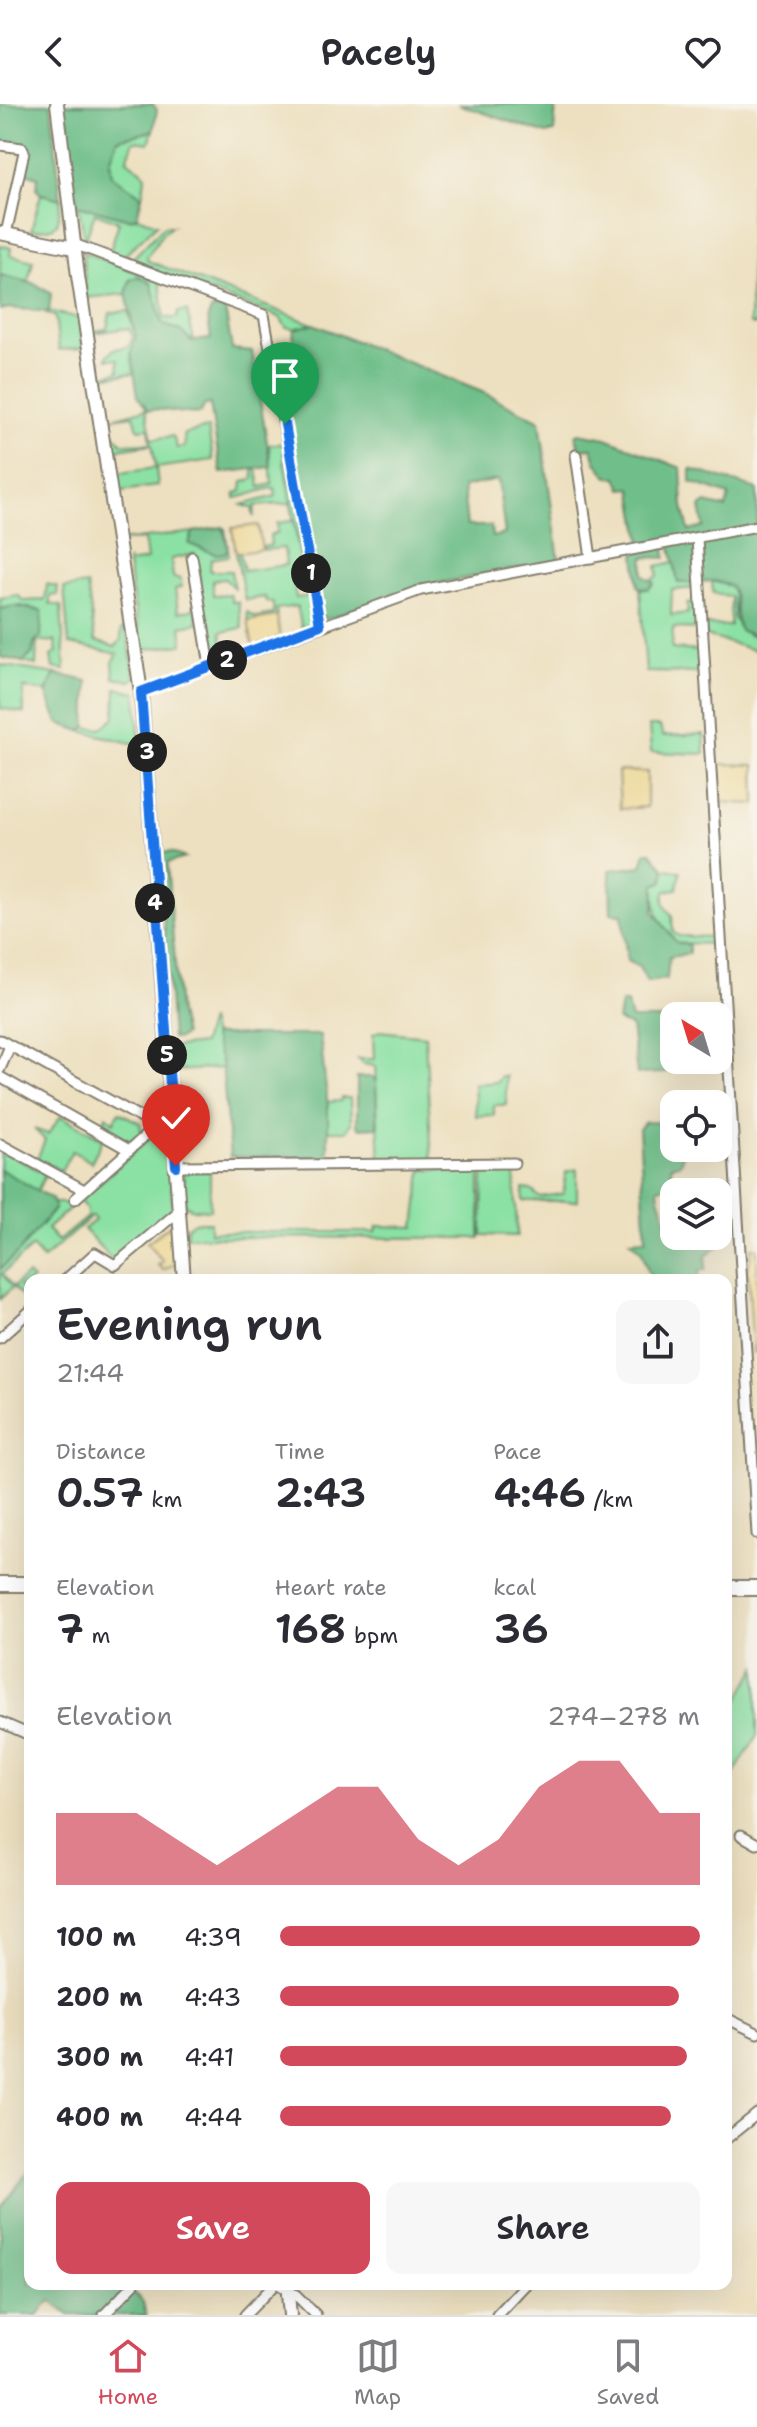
<!DOCTYPE html>
<meta charset="utf-8">
<style>
:root{--surface:#fff;--page:#f7f7f7;--text:#2b2b33;--muted:#7c7c81;--line:#e1e1e2;--accent:#d1495b}
body{margin:0;font-family:"Shantell Sans",sans-serif;background:var(--page);color:var(--text);height:100vh;display:flex;flex-direction:column;font-size:30px;white-space:nowrap}
*{box-sizing:border-box;margin:0}
p{font-size:26px;color:var(--muted)}
.icon{flex:none;width:44px;height:44px;fill:none;stroke:currentColor;stroke-width:2;stroke-linecap:round;stroke-linejoin:round}
.map{position:relative;flex:1;overflow:hidden}
.side{position:absolute;left:24px;top:1170px;width:708px;height:1016px;display:flex;flex-direction:column;background:var(--surface);border-radius:16px;box-shadow:0 8px 32px #0002}
.side>*{flex:none}
.needle{width:52px;rotate:322deg}
.controls{position:absolute;left:660px;top:898px;display:grid;gap:16px}
.controls a{display:grid;place-items:center;width:72px;height:72px;border-radius:16px;background:var(--surface);box-shadow:0 8px 32px #0002;font-size:40px}
.pin{position:absolute;display:grid;place-items:center;width:68px;height:68px;color:#fff;margin:-82px -34px;border-radius:50% 50% 50% 0;rotate:-45deg;box-shadow:0 0 8px #0007}
.pin .icon{rotate:45deg}
.km{position:absolute;width:40px;height:40px;margin:-20px;border-radius:50%;background:#222;color:#fff;font-size:22px;line-height:40px;text-align:center}
.round{display:grid;place-items:center;flex:none;width:84px;height:84px;border-radius:16px;background:var(--page)}
.summary{display:flex;align-items:center;justify-content:space-between;height:136px;padding:0 32px}
h1{font-size:44px;font-weight:600;line-height:60px}
.figures{display:grid;grid-template-columns:repeat(3,1fr);gap:12px;height:136px;padding:8px 32px}
.figures div{display:grid;align-content:center}
.figures b{font-size:40px;font-weight:600}
.figures small{font-size:22px;font-weight:400}
.figures p{font-size:22px}
.chart{height:224px;padding:16px 32px}
.chart p{display:flex;justify-content:space-between}
.chart svg{width:100%;height:144px;margin-top:8px;fill:var(--accent);opacity:.7}
.cta{display:flex;gap:16px;margin-top:auto;padding:16px 32px}
.cta a{flex:1;height:92px;border-radius:16px;background:var(--accent);color:#fff;font-size:32px;font-weight:600;line-height:92px;text-align:center}
.cta a+a{background:var(--page);color:var(--text)}
ul{padding:0 32px;list-style:none;font-size:26px}
li{display:grid;grid-template-columns:128px 96px 1fr;align-items:center;height:60px}
li i{height:20px;border-radius:10px;background:var(--accent)}
header{display:flex;justify-content:space-between;align-items:center;height:104px;padding:0 32px;background:var(--surface);font-size:36px;font-weight:600}
.dock{display:flex;justify-content:space-around;align-items:center;height:112px;border-top:2px solid var(--line);background:var(--surface);font-size:22px;color:var(--muted)}
.dock a{display:grid;justify-items:center;gap:4px}
.dock .selected{color:var(--accent)}
.map>svg:first-child{display:block}
.green{fill:#8be1a4;stroke:#547e60;stroke-width:2}
.forest{fill:#70bf8a;stroke:#466e53;stroke-width:2;fill-rule:evenodd}
.sand{fill:#eeda9e;stroke:#857b5d;stroke-width:2}
.lines{fill:none;stroke-linecap:round;stroke-linejoin:round}
.minor-casing{stroke:#847e6e;stroke-width:13}
.tertiary-casing{stroke:#847e6e;stroke-width:16}
.primary-casing{stroke:#847e6e;stroke-width:18}
.minor{stroke:#fff;stroke-width:9}
.tertiary{stroke:#fff;stroke-width:12}
.primary{stroke:#fff;stroke-width:14}
.route-casing{stroke:#fff;stroke-width:16}
.route{stroke:#1a73e8;stroke-width:10}
</style>
<header><svg class="icon" aria-label="back" viewBox="0 0 24 24"><path d="M15 5l-7 7 7 7"/></svg>Pacely<svg class="icon" aria-label="heart" viewBox="0 0 24 24"><path d="M12 20l-8-8c-3-5 5-10 8-4 3-6 11-1 8 4z"/></svg></header>
<div class="map">
<svg width="757" height="2211" viewBox="0 0 757 2211">
<rect width="100%" height="100%" fill="#f7f3e8"/>
<filter id="ink" filterUnits="userSpaceOnUse"><feTurbulence type="fractalNoise" baseFrequency=".0125" numOctaves="2"/><feDisplacementMap in="SourceGraphic" scale="16" xChannelSelector="R" yChannelSelector="G"/><feConvolveMatrix kernelMatrix="1 2 1 2 8 2 1 2 1" color-interpolation-filters="sRGB"/></filter>
<filter id="wash" filterUnits="userSpaceOnUse"><feTurbulence type="fractalNoise" baseFrequency=".006" numOctaves="4" result="noise"/><feDisplacementMap in="SourceGraphic" scale="32" xChannelSelector="R" yChannelSelector="G"/><feGaussianBlur stdDeviation="1.8" result="paint"/><feColorMatrix in="noise" values="0 0 0 0 0 0 0 0 0 0 0 0 0 0 0 0 0 1.4 0 .05"/><feComposite in="paint" operator="in"/></filter>
<g filter="url(#wash)">
<rect width="100%" height="100%" fill="#ede0c0"/>
<g class="green">
<path d="M153 27 149 39 134 37 127 56C146 72 148 62 142 92L112 72 110 57 118 35Z"/>
<path d="M751 81 757 83V221L750 220Z"/>
<path d="M41 90 61 95 58 118 52 124 31 126Z"/>
<path d="M78 101 129 115 137 113 157 120 122 154 109 150 119 118 95 109 85 137Z"/>
<path d="M164 122H172L162 130 147 153 148 157 313 220 294 225 286 223 280 213 129 158Z"/>
<path d="M0 141 11 144 10 151 33 157 28 178 0 171Z"/>
<path d="M83 148 160 177 164 214H177L178 208 187 207 194 237 162 220 151 179 130 176 126 190 86 194Z"/>
<path d="M49 207 79 214 83 244 59 246 55 212 46 210Z"/>
<path d="M128 207 136 233 131 248 135 269 98 273 119 267 118 255H107V252L114 245 128 243 133 234 129 224 94 229 96 252 101 257H97L95 255 91 227 107 225 110 209Z"/>
<path d="M146 305 152 335 173 332 177 344 185 343 184 330 208 324 213 356 156 364 158 382 114 388 112 370 156 364 152 340 118 345V359L112 356 109 346 114 345V330L123 340 151 339 149 324 138 325 134 311 112 314Z"/>
<path d="M285 339 295 399 255 402 254 413 252 404 242 401 276 392 275 384C260 385 251 392 235 394V390L242 387 243 378 254 375 253 366 257 365 260 383 272 380 269 341Z"/>
<path d="M298 416 306 462 291 465 296 494 312 492 316 515 302 525 297 502 276 505 277 512 248 517 247 508 255 513 273 510V499L266 498 265 493 245 496 236 449H240L244 467 286 461 284 444 264 446 263 443 271 441 270 431 278 428 277 419Z"/>
<path d="M225 424 229 452 211 455 210 467H231L234 484 225 475 213 476V491L230 490 232 498H238L242 524 221 528 225 553 213 557 195 450 171 455 173 473 181 475V483L175 485 178 508 192 506 195 500 198 519 181 522 183 540 141 546 127 455 128 459 147 456 144 435 121 437Z"/>
<path d="M674 458 678 479 696 478V484L672 486 671 511 688 509 687 500 698 495 699 525 673 524 672 545 699 547V569L646 568 640 485H648L654 479 652 475 658 472 657 462Z"/>
<path d="M712 477 730 482 734 488V515L748 531 757 532V547L706 532 705 521 730 522 731 493 713 489Z"/>
<path d="M47 480 57 483 58 491 50 492V500L61 502 65 566 53 564 51 552 57 548 55 537 37 538 36 561 23 558 32 550 42 507 22 502 0 505V494L18 491 23 497 45 496Z"/>
<path d="M87 481 95 537 115 543 121 536V526L126 525 135 574 131 577 114 574 113 558 118 550 69 540 64 484Z"/>
<path d="M0 561 55 570 46 588 23 584 24 609 0 604Z"/>
<path d="M116 584 136 589 140 641 81 627 86 623 101 625 115 613Z"/>
<path d="M649 622H660L663 632 704 630 705 650 651 648Z"/>
<path d="M665 765 681 767 677 785 666 787C662 797 664 804 672 811L673 828 679 832 716 833V840L677 839C658 816 654 811 655 781L663 777Z"/>
<path d="M209 916C212 934 220 947 222 964L174 967 172 950 176 943 202 940Z"/>
<path d="M380 927 425 932 432 1056H380L375 962 363 960 358 955H374L373 930Z"/>
<path d="M501 972H506V1001H494V1011L476 1012 474 980 497 978Z"/>
<path d="M341 994H350L351 1019 346 1027H328L327 998 341 997Z"/>
<path d="M119 1008 140 1019 142 1030C126 1043 118 1034 101 1025L106 1012 114 1018Z"/>
<path d="M61 1012 103 1035 91 1058 72 1047 61 1067 37 1055 45 1036 34 1025 48 1030Z"/>
<path d="M156 1028 169 1035 173 1106 117 1155H111L84 1125 95 1116 92 1112 43 1155 32 1143 2 1170 13 1183 27 1171 32 1176 19 1183 30 1196V1202L13 1183 0 1195V1165L53 1107 55 1099H65L70 1104 47 1125 58 1137 87 1113V1105L79 1097Z"/>
<path d="M1 1046 46 1070 37 1087 0 1065Z"/>
<path d="M480 1065V1134L187 1133V1123L194 1118H210V1128H376L377 1122 415 1123 422 1066Z"/>
<path d="M577 1065V1097H523V1085L531 1086 539 1093 563 1090 566 1068Z"/>
<path d="M483 1066H515L517 1132 482 1131Z"/>
<path d="M183 1067H210V1106L193 1105 185 1101Z"/>
<path d="M757 1563V1632L727 1681 726 1617Z"/>
</g>
<g class="forest">
<path d="M0 0H51L61 95 41 90 37 86 38 73 23 68 26 47 0 38Z"/>
<path d="M62 0H153L157 6 153 27 118 35 110 57 112 72 142 92 137 113 129 115 78 101 74 97Z"/>
<path d="M458 0H556L554 28 546 30Z"/>
<path d="M0 171 36 180 51 190 49 208 9 204 0 206Z"/>
<path d="M138 172 151 179 162 220 181 227 191 237 211 235 208 213 212 205H225L232 245 252 247 271 363 221 369 210 300 205 301 200 309C177 312 172 303 148 306L138 292 131 248 136 233 126 190 130 176Z"/>
<path d="M313 220 482 288 540 317 559 456 415 484 324 516 300 454 284 359 283 293 295 291 291 270 278 267 277 263 291 257 294 225ZM498 376 505 430 492 433 491 422H467L463 383Z"/>
<path d="M579 329 606 334 681 364 683 402 689 427 704 423 700 403 706 399 726 404 729 391 691 378V365L757 385V532L740 527C733 513 739 495 730 482L715 477 678 479 670 438 665 439 666 454 644 453 643 471 654 479 648 485 638 483 635 449 643 446 632 384 622 385 617 373H608L596 358 592 344 579 345 576 331Z"/>
<path d="M223 423 228 444 225 449 215 450 189 440 193 428Z"/>
<path d="M14 502 42 507 41 533 35 537 32 550 23 558 0 553V505Z"/>
<path d="M55 570 88 577 86 623 81 627 58 619 46 588Z"/>
<path d="M171 748 185 754 167 759 179 909 184 931 178 935 172 934 159 749Z"/>
<path d="M646 748H651L665 765 663 777 655 781 654 808 676 838 689 841V850L669 853 667 875 647 878 639 863 627 857 622 810 611 809 610 766 642 762Z"/>
<path d="M621 899H627L631 915H667L671 919 667 967 664 969 637 970 631 922 618 917Z"/>
<path d="M320 931 328 1004V1053H230L222 960 212 931Z"/>
<path d="M357 973H373L376 978 377 1023 359 1024 357 1021Z"/>
<path d="M645 1018 674 1019V1044H683L681 1059 671 1062 672 1081 658 1084C658 1098 666 1106 668 1125L674 1126V1132H727V1136L706 1152V1165L699 1167V1176H651L642 1148 630 1136 646 1135 639 1025Z"/>
<path d="M0 1065 52 1095 55 1104 18 1149 0 1165Z"/>
<path d="M30 2066V2180H114L126 2190 133 2188 143 2198 146 2211H69L51 2197 37 2211H0V2103Z"/>
</g>
<g class="sand">
<path d="M258 421 262 446 236 449 232 424Z"/>
<path d="M277 512 280 533 253 543 248 517Z"/>
<path d="M716 660 755 661 756 700 718 698Z"/>
<path d="M618 667 647 668V703L620 705Z"/>
<path d="M174 1118 177 1159 163 1166 158 1161 163 1157 147 1139Z"/>
<path d="M752 1144H757V1248L753 1249 748 1168Z"/>
</g>
</g>
<g filter="url(#ink)">
<g class="lines">
<g class="minor-casing">
<g id="minor">
<path d="M0 41 22 44 24 48 6 130"/>
<path d="M74 140 264 211 320 521"/>
<path d="M576 351 591 454"/>
<path d="M697 434 757 1430"/>
<path d="M192 453 210 562"/>
<path d="M141 588 421 486 757 422"/>
<path d="M0 936 174 1032"/>
<path d="M0 965 10 942"/>
<path d="M0 973 129 1046"/>
<path d="M0 1040 84 1086"/>
<path d="M176 1062 514 1059"/>
<path d="M75 1095 156 1022"/>
<path d="M65 1176 95 1149 115 1161 179 1107"/>
<path d="M0 1234 30 1207"/>
<path d="M0 1618 30 1631"/>
<path d="M741 1731 757 1740"/>
<path d="M726 1914 757 1929"/>
<path d="M726 2035 757 2010"/>
<path d="M278 2180 296 2191 316 2211"/>
<path d="M104 2211 134 2180"/>
<path d="M245 2211 275 2180"/>
<path d="M497 2211 526 2180"/>
</g>
</g>
<g class="tertiary-casing">
<g id="tertiary">
<path d="M57 0 78 172 141 588 184 1176"/>
<path d="M0 129 74 144"/>
<path d="M287 2180 290 2211"/>
</g>
</g>
<g class="primary-casing">
<g id="primary">
<path d="M0 1480H30"/>
<path d="M726 1484H757"/>
</g>
</g>
<use href="#minor" class="minor"/>
<use href="#tertiary" class="tertiary"/>
<use href="#primary" class="primary"/>
</g>
</g>
<g class="lines" filter="url(#ink)">
<g class="route-casing">
<path id="route" d="M176 1062 141 588 320 521 285 320"/>
</g>
<use href="#route" class="route"/>
</g>
</svg>
<div class="controls">
<a><svg class="needle" viewBox="-14 -14 28 28"><path d="M0-13l5 13h-10z" fill="#e53935"/><path d="M0 13l5-13h-10z" fill="#7c7c81"/></svg></a>
<a><svg class="icon" aria-label="locate" viewBox="0 0 24 24"><circle cx="12" cy="12" r="6"/><path d="M12 2v4M12 18v4M2 12h4M18 12h4"/></svg></a>
<a><svg class="icon" aria-label="layers" viewBox="0 0 24 24"><path d="M12 4l9 5-9 5-9-5zM3 14l9 5 9-5"/></svg></a>
</div>
<div class="pin" style="left:285px;top:320px;background:#1e9e55"><svg class="icon" aria-label="arrive" viewBox="0 0 24 24"><path d="M6 21V4h12l-3 4 3 4H6"/></svg></div>
<div class="pin" style="left:176px;top:1062px;background:#d93025"><svg class="icon" aria-label="check" viewBox="0 0 24 24"><path d="M5 12l5 5 9-10"/></svg></div>
<b class="km" style="left:311px;top:469px">1</b>
<b class="km" style="left:227px;top:556px">2</b>
<b class="km" style="left:147px;top:648px">3</b>
<b class="km" style="left:155px;top:799px">4</b>
<b class="km" style="left:167px;top:951px">5</b>
<section class="side">
<div class="summary"><div><h1>Evening run</h1><p>21:44</p></div><a class="round"><svg class="icon" aria-label="share" viewBox="0 0 24 24"><path d="M12 15V3M7 8l5-5 5 5M5 13v7h14v-7"/></svg></a></div>
<div class="figures">
<div><p>Distance</p><b>0.57<small> km</small></b></div>
<div><p>Time</p><b>2:43</b></div>
<div><p>Pace</p><b>4:46<small> /km</small></b></div>
</div>
<div class="figures">
<div><p>Elevation</p><b>7<small> m</small></b></div>
<div><p>Heart rate</p><b>168<small> bpm</small></b></div>
<div><p>kcal</p><b>36</b></div>
</div>
<div class="chart"><p><span>Elevation</span>274–278 m</p>
<svg viewBox="0 0 160 44" preserveAspectRatio="none"><path d="M0 44V22L10 22L20 22L30 30L40 38L50 30L60 22L70 14L80 14L90 30L100 38L110 30L120 14L130 6L140 6L150 22L160 22V44z"/></svg>
</div>
<ul>
<li><b>100 m</b>4:39<i style="width:100%"></i></li>
<li><b>200 m</b>4:43<i style="width:95%"></i></li>
<li><b>300 m</b>4:41<i style="width:97%"></i></li>
<li><b>400 m</b>4:44<i style="width:93%"></i></li>
</ul>
<div class="cta"><a>Save</a><a>Share</a></div>
</section>
</div>
<nav class="dock">
<a class="selected"><svg class="icon" aria-label="home" viewBox="0 0 24 24"><path d="M3 11l9-7 9 7M6 9v11h12V9"/></svg>Home</a>
<a><svg class="icon" aria-label="map" viewBox="0 0 24 24"><path d="M3 6l6-2 6 2 6-2v14l-6 2-6-2-6 2zM9 4v14M15 6v14"/></svg>Map</a>
<a><svg class="icon" aria-label="saved" viewBox="0 0 24 24"><path d="M7 4h10v16l-5-4-5 4z"/></svg>Saved</a>
</nav>
